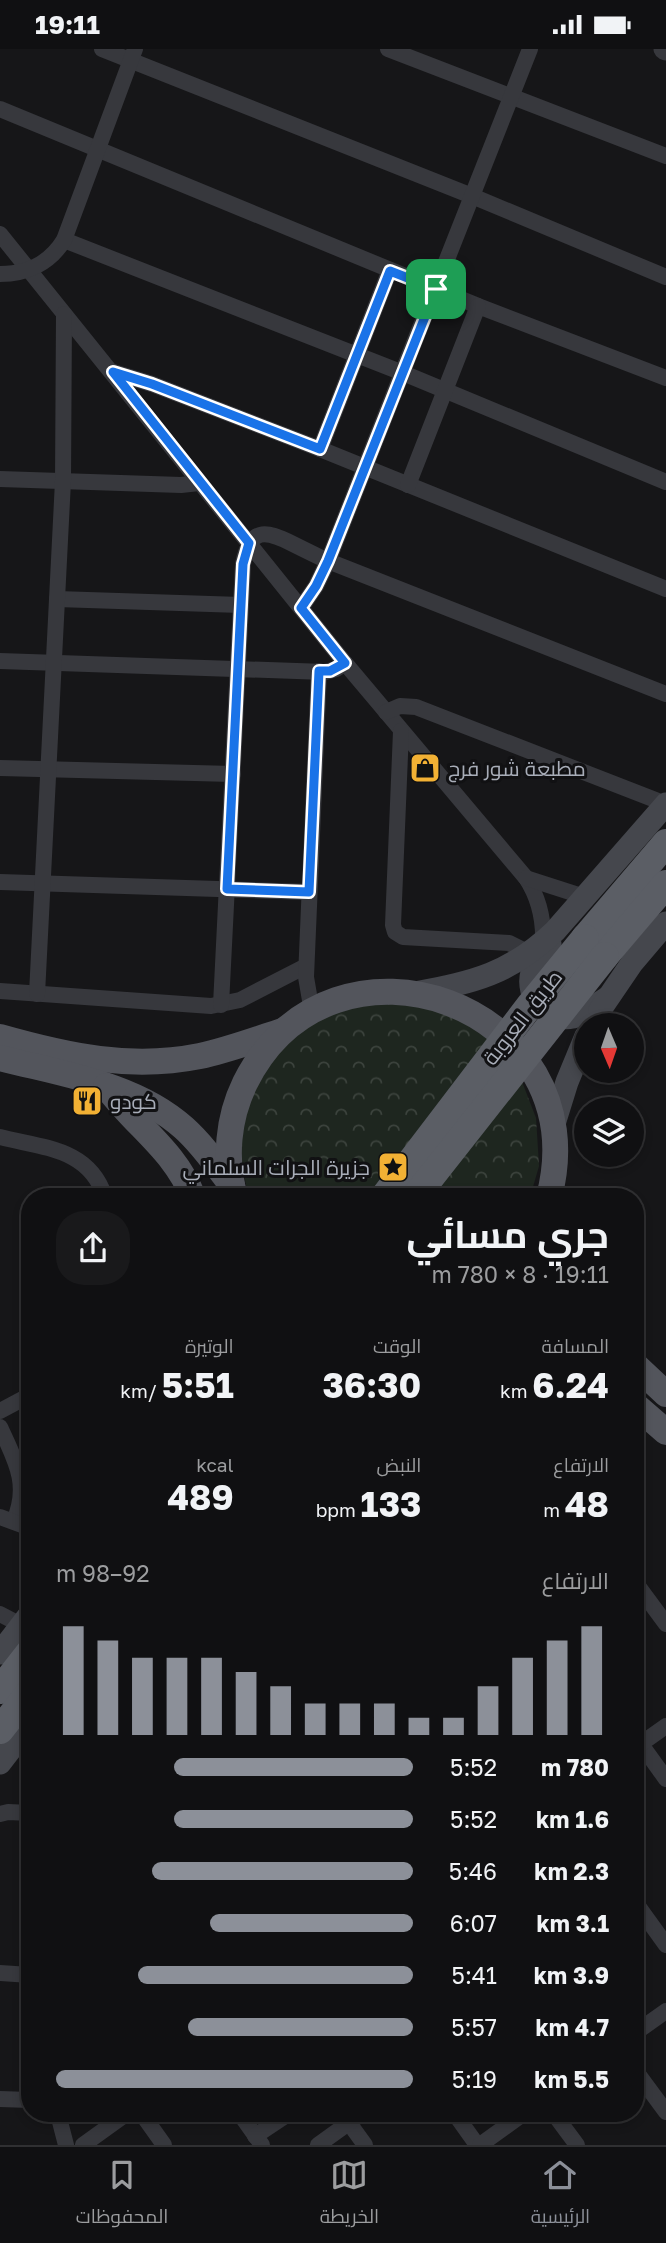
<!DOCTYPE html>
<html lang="ar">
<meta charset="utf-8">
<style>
:root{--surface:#101012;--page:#19191b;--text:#f1f3f6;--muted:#9c9d9f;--line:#303032;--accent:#8c9099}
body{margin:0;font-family:"Golos Text",Cairo,sans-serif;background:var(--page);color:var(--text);direction:rtl;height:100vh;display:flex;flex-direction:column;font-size:26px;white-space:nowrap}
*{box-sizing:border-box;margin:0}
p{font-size:23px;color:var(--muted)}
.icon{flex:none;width:38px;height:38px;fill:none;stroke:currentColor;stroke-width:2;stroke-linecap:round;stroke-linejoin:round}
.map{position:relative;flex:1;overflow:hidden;direction:ltr}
.sheet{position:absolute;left:21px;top:1139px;width:623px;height:934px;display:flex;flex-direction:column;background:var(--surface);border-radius:28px;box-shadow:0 4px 10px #0003,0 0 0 2px var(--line);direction:rtl}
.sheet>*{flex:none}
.needle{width:46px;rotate:178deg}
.fabs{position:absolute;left:574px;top:964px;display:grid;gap:14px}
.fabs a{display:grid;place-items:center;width:70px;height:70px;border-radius:50%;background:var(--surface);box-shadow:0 4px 10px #0003,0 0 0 2px var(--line);font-size:35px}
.pin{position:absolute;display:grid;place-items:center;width:60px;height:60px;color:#fff;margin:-30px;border-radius:14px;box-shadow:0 4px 10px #0006}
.round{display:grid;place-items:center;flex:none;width:74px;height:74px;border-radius:28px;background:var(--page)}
.headline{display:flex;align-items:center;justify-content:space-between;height:119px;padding:0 35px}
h1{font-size:38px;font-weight:700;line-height:52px}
.stats{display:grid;grid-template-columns:repeat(3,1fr);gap:10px;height:119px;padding:7px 35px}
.stats div{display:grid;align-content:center}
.stats b{font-size:35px;font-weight:700}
.stats small{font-size:19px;font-weight:400}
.stats p{font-size:19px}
.chart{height:196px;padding:14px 35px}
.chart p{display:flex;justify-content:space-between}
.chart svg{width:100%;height:126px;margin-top:7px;stroke:var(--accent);stroke-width:6}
ul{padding:0 35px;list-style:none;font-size:23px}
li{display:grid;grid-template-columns:112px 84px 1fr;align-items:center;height:52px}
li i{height:18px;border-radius:9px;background:var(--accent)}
.status{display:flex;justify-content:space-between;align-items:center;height:49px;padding:0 35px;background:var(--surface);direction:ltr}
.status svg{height:19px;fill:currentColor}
.tab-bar{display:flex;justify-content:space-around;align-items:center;height:98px;border-top:2px solid var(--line);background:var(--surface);font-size:19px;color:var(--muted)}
.tab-bar a{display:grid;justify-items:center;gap:4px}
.tab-bar .on{color:var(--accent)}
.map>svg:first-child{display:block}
.park{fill:url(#park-crowns)}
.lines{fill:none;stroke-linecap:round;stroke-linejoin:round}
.minor{stroke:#37383d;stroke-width:16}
.tertiary{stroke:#37383d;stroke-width:21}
.secondary{stroke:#45474d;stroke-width:23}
.primary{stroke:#53555c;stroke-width:26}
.trunk{stroke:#5b5e65;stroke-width:28}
.trunk-bridge{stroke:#5b5e65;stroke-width:28}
.route-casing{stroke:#fff;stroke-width:14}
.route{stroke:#1a73e8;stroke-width:9}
.labels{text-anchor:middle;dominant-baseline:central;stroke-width:6;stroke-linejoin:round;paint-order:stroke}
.poi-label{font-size:21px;fill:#a8adb8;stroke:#111113;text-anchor:start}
.street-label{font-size:21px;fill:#a8adb8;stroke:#111113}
</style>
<div class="status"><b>19:11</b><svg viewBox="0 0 49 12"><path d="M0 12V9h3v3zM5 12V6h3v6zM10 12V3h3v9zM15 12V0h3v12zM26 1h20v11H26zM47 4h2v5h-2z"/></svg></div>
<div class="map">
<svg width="666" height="2096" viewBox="0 0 666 2096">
<defs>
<pattern id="park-crowns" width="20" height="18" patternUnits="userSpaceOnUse" patternTransform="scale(1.75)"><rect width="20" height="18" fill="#1e261f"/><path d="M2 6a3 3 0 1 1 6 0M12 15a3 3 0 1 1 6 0" fill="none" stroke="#3c433d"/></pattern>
</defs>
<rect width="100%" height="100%" fill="#161618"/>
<path class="park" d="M402 953 448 964 488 989 519 1025 536 1069 539 1117 530 1148H248L240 1100 249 1050 275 1006 311 975 355 956Z"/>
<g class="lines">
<g class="minor">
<path d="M102 0 472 147 666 228"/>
<path d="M388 0 666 107"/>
<path d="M0 60 478 257 666 329"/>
<path d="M0 185 345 614 526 829C539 849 544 869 543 894"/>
<path d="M64 191 403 324 666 433"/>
<path d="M0 225C27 225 50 214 64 191L135 0"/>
<path d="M113 323 152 335 320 400 666 540"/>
<path d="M320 400 390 221"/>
<path d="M0 430 181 436 199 434"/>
<path d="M408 436 478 257"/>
<path d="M57 550 241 556"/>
<path d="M301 559 316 537 328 512 530 0"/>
<path d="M0 612 325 623 336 620 345 614"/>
<path d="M386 663 400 657 416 658 666 755"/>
<path d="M401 682 393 876 395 883 403 888 509 894 529 904"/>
<path d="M0 719 233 725"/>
<path d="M526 829 585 848"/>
<path d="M0 833 309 843"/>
<path d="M0 942 211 957 240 951 306 917"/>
<path d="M37 945 63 432 64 265"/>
<path d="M221 956 243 515C250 478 265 481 293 495 305 501 317 507 328 512L666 645"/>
<path d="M312 963 306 928 319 622"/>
<path d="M0 1088C43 1099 89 1099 105 1148"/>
<path d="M0 1362 30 1346"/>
<path d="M0 1378C15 1411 30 1435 14 1472"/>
<path d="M0 1468 30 1479"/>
<path d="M635 1533 666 1575"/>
<path d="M0 1565 21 1576"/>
<path d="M635 1687 666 1730"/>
<path d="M635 1699 666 1677"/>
<path d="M0 1765 8 1763 30 1764"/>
<path d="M635 1853 666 1896"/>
<path d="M0 1924 30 1926"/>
<path d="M635 1984 666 1962"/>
<path d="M635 2021 666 2063"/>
<path d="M0 2050 30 2051"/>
<path d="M58 2065 66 2096"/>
<path d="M142 2065 164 2096"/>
<path d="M240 2065 262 2096"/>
<path d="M455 2065 477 2096"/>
<path d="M554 2065 577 2096"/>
<path d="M344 2067 365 2096"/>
<path d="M255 2087 288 2065"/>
<path d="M83 2096 126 2065"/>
<path d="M318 2096 361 2065"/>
<path d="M480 2096 523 2065"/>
</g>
<path class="tertiary" d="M664 0 666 1"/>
<g class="secondary">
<path d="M550 895C544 904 535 913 532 923 525 948 547 973 573 968 585 965 597 955 607 949"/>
<path d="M415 944C474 933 510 925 555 882L666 755"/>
<path d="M600 961 632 914 666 874"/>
<path d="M553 1078 567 1033 586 987"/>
<path d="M0 1604 30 1565"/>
<path d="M0 1714 30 1675"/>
</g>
<g class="primary">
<path d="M0 988C67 1007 131 1021 200 1007 228 1001 255 991 282 982"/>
<path d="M0 1009C62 1025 135 1035 184 1079 203 1096 217 1117 232 1137"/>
<path d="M106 1037C135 1077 175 1101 193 1148"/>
<path d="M235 1148C224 1110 228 1069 245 1034 332 859 599 957 549 1148"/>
<path d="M635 1316 666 1345"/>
<path d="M635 1356 666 1383"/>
</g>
<g class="trunk">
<path d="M585 889 666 794"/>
<path d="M605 907 666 835"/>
<path d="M0 1641 30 1603"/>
<path d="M0 1681 30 1643"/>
</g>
<g class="trunk-bridge">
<path d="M384 1148 531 955 585 889"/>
<path d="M415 1148 605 907"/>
</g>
</g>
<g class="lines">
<g class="route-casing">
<path id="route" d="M390 222 436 240 328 512 316 537 301 559 345 614 330 622H319L309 843 227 840 243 515 249 494 113 323 152 335 320 400Z"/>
</g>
<use href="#route" class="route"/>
</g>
<defs>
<g id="shop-square" transform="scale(1.575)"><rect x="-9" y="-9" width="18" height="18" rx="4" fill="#f2b134" stroke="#111113"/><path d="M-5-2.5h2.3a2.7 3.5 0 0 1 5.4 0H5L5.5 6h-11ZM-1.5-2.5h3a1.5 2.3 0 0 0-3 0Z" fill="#111"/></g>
<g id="restaurant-square" transform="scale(1.575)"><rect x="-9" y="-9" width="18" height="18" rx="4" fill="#f2b134" stroke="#111113"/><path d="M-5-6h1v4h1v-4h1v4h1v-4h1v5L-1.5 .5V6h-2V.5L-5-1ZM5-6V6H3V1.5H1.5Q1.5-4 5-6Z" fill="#111"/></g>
<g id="sight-square" transform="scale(1.575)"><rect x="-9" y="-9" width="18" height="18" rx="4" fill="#f2b134" stroke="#111113"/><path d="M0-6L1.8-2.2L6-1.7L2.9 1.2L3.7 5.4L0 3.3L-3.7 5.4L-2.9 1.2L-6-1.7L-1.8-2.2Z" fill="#111"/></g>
</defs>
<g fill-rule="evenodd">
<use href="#shop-square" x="425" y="719"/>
<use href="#restaurant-square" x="87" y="1052"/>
<use href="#sight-square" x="393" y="1118"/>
</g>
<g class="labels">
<g class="poi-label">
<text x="448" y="719">مطبعة شور فرج</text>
<text x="110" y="1052">كودو</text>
<text x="370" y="1118" text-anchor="end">جزيرة الجرات السلماني</text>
</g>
<g class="street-label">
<text transform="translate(522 968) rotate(-52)">طريق العروبة</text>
</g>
</g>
</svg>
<div class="fabs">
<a><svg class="needle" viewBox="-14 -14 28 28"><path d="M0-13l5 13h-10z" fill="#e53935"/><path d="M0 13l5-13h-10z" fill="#9c9d9f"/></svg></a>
<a><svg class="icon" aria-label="layers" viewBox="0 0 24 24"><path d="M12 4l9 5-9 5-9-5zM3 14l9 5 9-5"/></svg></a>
</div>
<div class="pin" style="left:436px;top:240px;background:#1e9e55"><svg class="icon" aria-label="arrive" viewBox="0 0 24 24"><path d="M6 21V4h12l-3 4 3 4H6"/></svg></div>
<section class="sheet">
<div class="headline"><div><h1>جري مسائي</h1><p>19:11 · 8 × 780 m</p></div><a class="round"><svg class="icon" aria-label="share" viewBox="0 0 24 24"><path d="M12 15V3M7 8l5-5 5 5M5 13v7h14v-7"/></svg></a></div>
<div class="stats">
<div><p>المسافة</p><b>6.24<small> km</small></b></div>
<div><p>الوقت</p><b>36:30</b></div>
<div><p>الوتيرة</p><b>5:51<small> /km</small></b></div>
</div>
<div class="stats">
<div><p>الارتفاع</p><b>48<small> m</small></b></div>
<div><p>النبض</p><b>133<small> bpm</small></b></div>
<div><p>kcal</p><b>489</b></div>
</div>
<div class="chart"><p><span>الارتفاع</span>92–98 m</p>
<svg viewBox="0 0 160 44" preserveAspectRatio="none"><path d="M5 44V6M15 44V11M25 44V17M35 44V17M45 44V17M55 44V22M65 44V27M75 44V33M85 44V33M95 44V33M105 44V38M115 44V38M125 44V27M135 44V17M145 44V11M155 44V6"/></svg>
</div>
<ul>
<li><b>780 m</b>5:52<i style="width:67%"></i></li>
<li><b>1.6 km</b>5:52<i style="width:67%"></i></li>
<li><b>2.3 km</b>5:46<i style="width:73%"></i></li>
<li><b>3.1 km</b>6:07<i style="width:57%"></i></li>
<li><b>3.9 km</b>5:41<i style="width:77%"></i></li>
<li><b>4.7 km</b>5:57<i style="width:63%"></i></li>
<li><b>5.5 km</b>5:19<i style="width:100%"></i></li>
</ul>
</section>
</div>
<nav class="tab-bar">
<a class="on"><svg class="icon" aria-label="home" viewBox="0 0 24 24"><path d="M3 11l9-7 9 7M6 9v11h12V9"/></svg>الرئيسية</a>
<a><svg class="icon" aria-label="map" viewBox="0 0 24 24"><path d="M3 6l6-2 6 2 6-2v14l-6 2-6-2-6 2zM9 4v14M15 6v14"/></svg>الخريطة</a>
<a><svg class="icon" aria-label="saved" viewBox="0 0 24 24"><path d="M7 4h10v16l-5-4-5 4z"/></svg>المحفوظات</a>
</nav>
